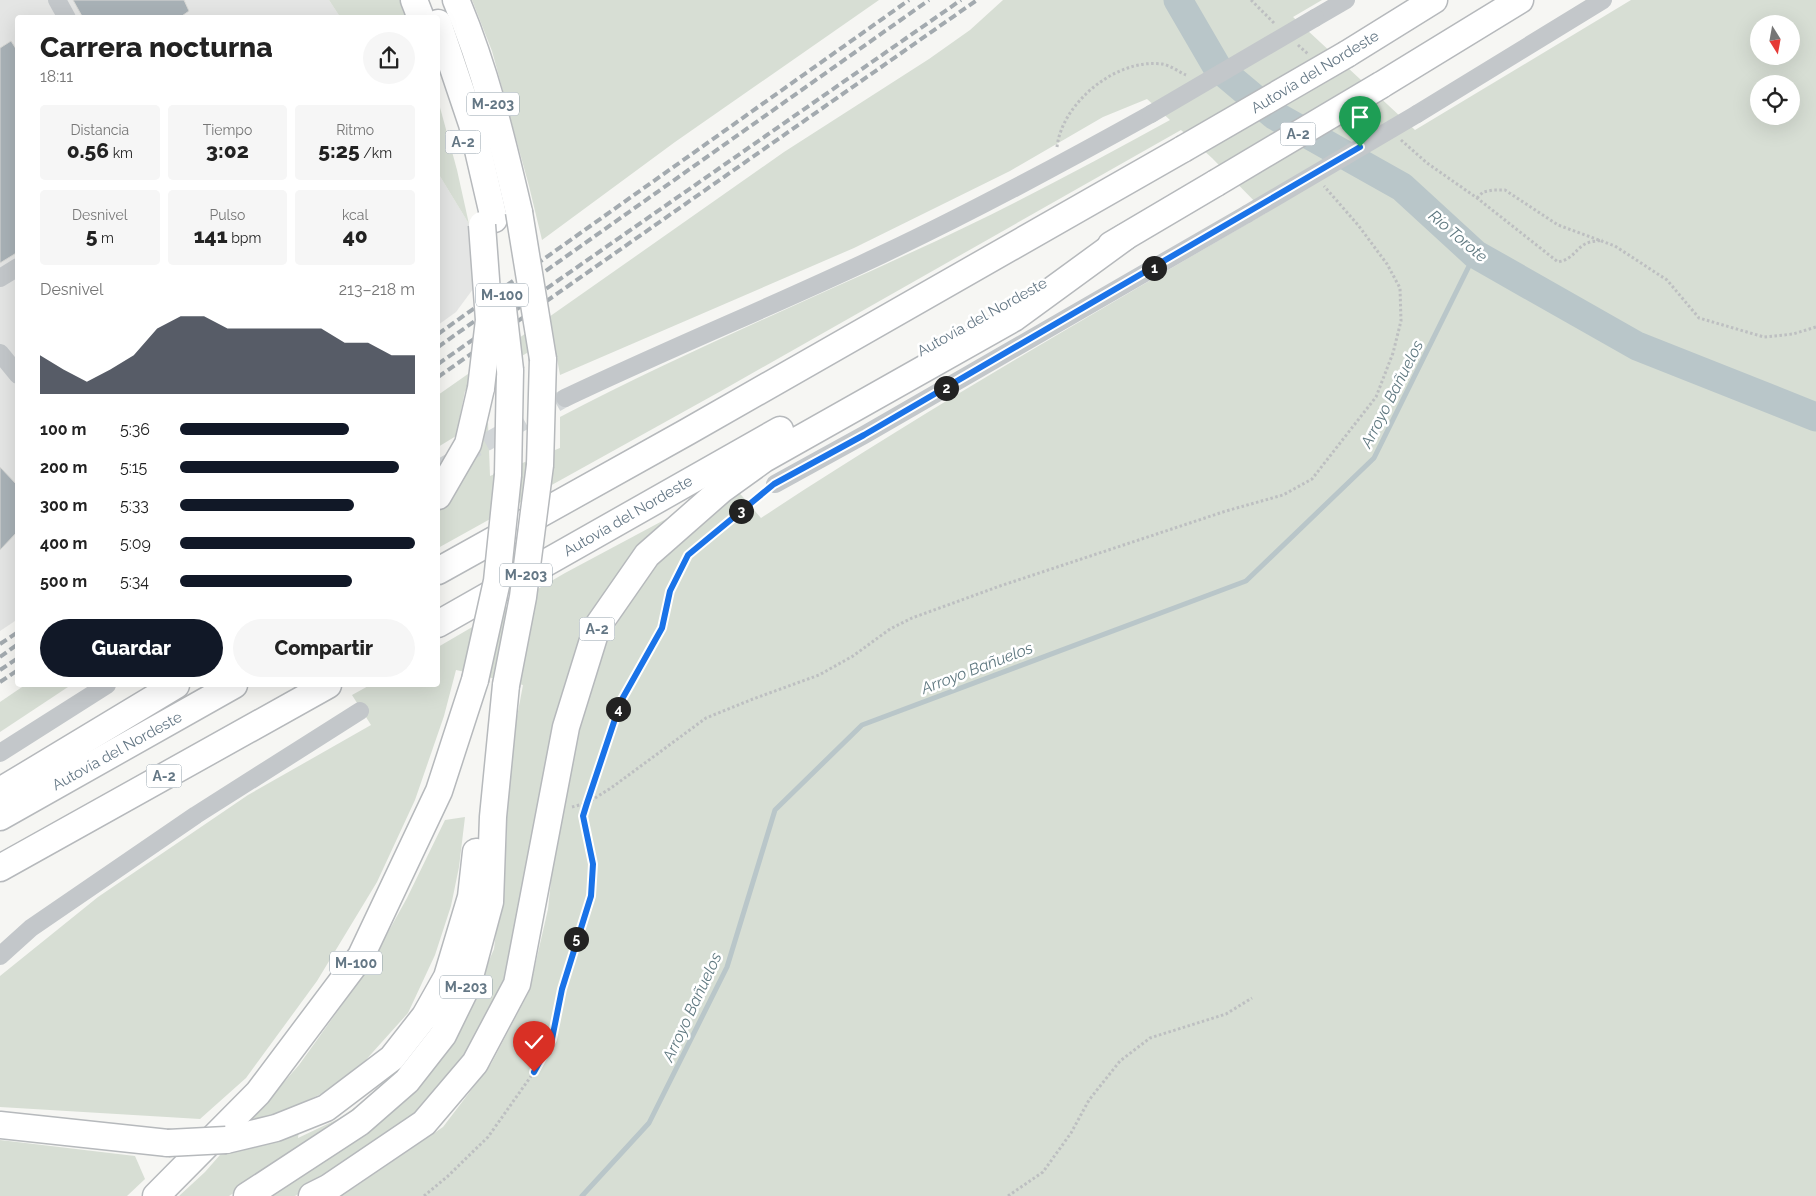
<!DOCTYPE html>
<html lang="es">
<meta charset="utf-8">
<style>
:root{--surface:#fff;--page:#f6f6f6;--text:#222;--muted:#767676;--accent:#111827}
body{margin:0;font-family:Raleway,sans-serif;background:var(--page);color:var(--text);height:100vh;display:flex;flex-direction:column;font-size:19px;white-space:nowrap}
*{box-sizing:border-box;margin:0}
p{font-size:16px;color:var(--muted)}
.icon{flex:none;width:28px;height:28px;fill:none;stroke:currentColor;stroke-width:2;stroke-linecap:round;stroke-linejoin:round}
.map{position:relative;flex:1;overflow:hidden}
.sheet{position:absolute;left:15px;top:15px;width:425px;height:672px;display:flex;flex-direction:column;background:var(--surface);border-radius:5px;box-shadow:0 5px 20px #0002}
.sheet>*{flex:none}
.needle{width:32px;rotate:169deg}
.tools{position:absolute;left:1750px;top:15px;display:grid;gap:10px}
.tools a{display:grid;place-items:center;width:50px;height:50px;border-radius:50%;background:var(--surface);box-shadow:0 5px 20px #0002;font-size:25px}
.pin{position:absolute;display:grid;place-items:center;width:42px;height:42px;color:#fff;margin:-51px -21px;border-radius:50% 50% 50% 0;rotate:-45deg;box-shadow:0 0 5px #0007}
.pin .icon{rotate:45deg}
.km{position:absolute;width:25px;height:25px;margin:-12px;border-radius:50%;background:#222;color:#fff;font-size:14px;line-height:25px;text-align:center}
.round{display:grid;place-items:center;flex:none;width:52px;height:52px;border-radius:26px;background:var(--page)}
.summary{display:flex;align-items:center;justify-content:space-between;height:85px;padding:0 25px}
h1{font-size:28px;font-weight:800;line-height:38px}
.stats{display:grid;grid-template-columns:repeat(3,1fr);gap:8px;height:85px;padding:5px 25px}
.stats div{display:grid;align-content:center;border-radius:5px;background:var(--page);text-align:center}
.stats b{font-size:21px;font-weight:800}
.stats small{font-size:14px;font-weight:400}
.stats p{font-size:14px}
.chart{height:140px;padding:10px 25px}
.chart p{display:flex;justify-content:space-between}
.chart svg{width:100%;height:90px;margin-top:5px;fill:var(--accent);opacity:.7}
.action{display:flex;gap:10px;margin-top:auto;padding:10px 25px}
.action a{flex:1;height:58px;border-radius:30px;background:var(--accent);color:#fff;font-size:20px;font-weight:800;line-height:58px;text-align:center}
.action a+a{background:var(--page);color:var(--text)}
ul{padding:0 25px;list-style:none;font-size:16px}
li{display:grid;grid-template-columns:80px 60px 1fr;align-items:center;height:38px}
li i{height:12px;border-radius:6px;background:var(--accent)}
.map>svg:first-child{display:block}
.built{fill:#e4e5e4}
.green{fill:#d7ded4;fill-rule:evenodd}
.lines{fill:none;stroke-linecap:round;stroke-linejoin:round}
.stream{stroke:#b9c6c9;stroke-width:5}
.river{stroke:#b9c6c9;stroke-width:29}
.building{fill:#a8b1b6;stroke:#d8d8d5}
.minor-tunnel{stroke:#d2d6d8;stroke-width:18;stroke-dasharray:18 9;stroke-linecap:butt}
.highway-casing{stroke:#b6b9bc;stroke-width:29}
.path{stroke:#bdbfc1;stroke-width:3;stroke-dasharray:2.5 2.5;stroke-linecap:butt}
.minor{stroke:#c3c7ca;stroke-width:18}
.highway{stroke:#fff;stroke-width:26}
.rail{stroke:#a3aaaf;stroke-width:4;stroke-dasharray:8 4;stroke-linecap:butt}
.highway-bridge-casing{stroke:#b6b9bc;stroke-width:29;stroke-linecap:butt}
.minor-bridge{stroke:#c3c7ca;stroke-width:18}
.highway-bridge{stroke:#fff;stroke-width:26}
.route-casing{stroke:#fff;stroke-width:10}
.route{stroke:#1a73e8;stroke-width:6}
.labels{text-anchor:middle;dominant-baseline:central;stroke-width:5;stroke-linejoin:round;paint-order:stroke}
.shield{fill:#fff;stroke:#92a0aa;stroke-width:1}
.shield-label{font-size:14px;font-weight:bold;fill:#647785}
.street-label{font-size:15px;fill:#647785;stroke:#fff}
.water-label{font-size:16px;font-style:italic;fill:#607981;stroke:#fff}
</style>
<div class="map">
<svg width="1816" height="1196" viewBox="0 0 1816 1196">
<rect width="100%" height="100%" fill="#f6f6f3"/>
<g class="built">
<path d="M0 0H329L340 17 18 18V619L0 631Z"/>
<path d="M438 173 469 224 473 289 456 312 438 325Z"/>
</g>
<g class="green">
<path d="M329 0H400L407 17H340Z"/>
<path d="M472 0H879L675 142 542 240 529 186 492 51Z"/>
<path d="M1003 0H1322L1293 17 1415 130 1631 0H1816V1196H338L355 1187 443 1127 491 1064 529 992 548 909 561 787 594 661 646 576 690 526 736 489 761 518C925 410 1096 312 1266 213L1212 158 1181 130 721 391 438 548V511L464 476 488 422 490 476 560 448V417C674 357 793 307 910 253 999 213 1084 167 1170 120L1147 99 1103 117 1010 171 854 248 560 375 553 337 465 391 456 436 438 447V395L784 152 929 59 970 30ZM1759 24H1791V56H1759ZM1759 84H1791V116H1759Z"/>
<path d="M438 100 457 170 469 224 438 173Z"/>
<path d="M681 511 562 703 539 796 526 905 510 975 460 1076 408 1128 295 1196H267L467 1011 494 949 506 847 509 759 523 685 456 670 444 716 415 800 377 882 317 981 246 1078 200 1119 0 1107V976L98 897 248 795 371 725 352 695 370 685H438V647L565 573Z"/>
<path d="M25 685H71L0 732V702Z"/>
<path d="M465 817 459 867 451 906 435 955 408 1013 364 1062 327 1091 302 1103 298 1138 338 1119 381 1090 361 1113 229 1196H179L205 1172 299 1065 367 970 407 898 445 820Z"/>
<path d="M0 1140 135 1156 145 1179 127 1196H0Z"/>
</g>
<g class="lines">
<path class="stream" d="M582 1196 649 1123 727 967 775 810 862 725 1246 581 1374 458 1475 254"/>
<path class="river" d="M1178 0 1217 67 1274 115 1402 187 1475 254 1637 346 1816 417"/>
</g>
<g class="building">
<path d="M73 0H184L189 11 179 18H83Z"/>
<path d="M11 41 18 52V252L0 263V48Z"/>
<path d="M0 467 18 486V531L0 550Z"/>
</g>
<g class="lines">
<path class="minor-tunnel" d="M438 469 565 398"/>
<g class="highway-casing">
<g id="highway">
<path d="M414 0 421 18"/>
<path d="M456 0C485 68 502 139 519 212"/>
<path d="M438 23 472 124 494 219"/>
<path d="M1347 54 1434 0"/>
<path d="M1381 85 1520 0"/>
<path d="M1111 245 1216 183"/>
<path d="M540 465 543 359"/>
<path d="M508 475 510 370"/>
<path d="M438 496 468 444 481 388"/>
<path d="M438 571 687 432 1183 149"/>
<path d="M438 624 780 430"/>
<path d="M0 791 176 685"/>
<path d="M0 817 234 685"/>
<path d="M0 868 328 685"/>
<path d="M0 1125 168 1143"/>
<path d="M226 1140 276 1128 326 1108 392 1058 425 1016 447 977 471 897 476 852"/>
<path d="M156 1196 258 1093 361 956 439 791 475 680"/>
<path d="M247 1196 360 1122 407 1081 443 1035 468 984 490 902 493 817 506 685"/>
<path d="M312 1196 328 1188 424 1123 475 1063 517 984 566 727 597 627 647 555 721 490 764 459 1014 318 1125 237"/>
</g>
</g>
<g class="path">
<path d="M1251 0 1275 24"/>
<path d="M1298 45 1308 54"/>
<path d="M1401 140 1427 163 1477 198 1558 262C1575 259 1576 246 1590 242 1594 241 1599 241 1603 240"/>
<path d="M1057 147C1062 103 1116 58 1162 64 1170 65 1179 72 1186 75"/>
<path d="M1477 198 1483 192 1493 190H1505L1558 225 1615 246 1667 280 1699 318 1764 337 1793 334 1816 327"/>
<path d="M572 807 587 803 611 788 706 718 753 699 819 675 853 656 890 629 912 618 1000 586 1226 511 1283 495 1312 479 1376 397 1393 353 1401 321 1400 288 1387 264 1358 225 1324 186"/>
<path d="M424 1196 448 1176 488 1137 534 1072 552 1039 562 989 591 896 593 864 583 816 621 701 662 628 670 591 688 555 762 494"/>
<path d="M1008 1196 1043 1172 1071 1133 1089 1100 1120 1061 1150 1038 1226 1014 1252 998"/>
</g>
<g class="minor">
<path d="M57 0 67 18"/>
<path d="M1315 18 1346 0"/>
<path d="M1417 114 1603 0"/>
<path d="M0 278 18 267"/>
<path d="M0 353 18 375"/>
<path d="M565 398C670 348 778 304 883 254 974 211 1063 163 1151 114"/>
<path d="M775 484 864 435 1247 214"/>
<path d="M0 753 107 685"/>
<path d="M0 956 31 928 196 815 360 711"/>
</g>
<use href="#highway" class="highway"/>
<g class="rail">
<path d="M438 334 909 0"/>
<path d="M438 347 929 0"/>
<path d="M438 364 961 0"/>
<path d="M438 377 977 0"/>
<path d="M0 644 18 632"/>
<path d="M0 657 18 644"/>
<path d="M0 670 18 658"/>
<path d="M0 682 18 670"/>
</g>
<g class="highway-bridge-casing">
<g id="highway-bridge">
<path d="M1183 149 1347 54"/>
<path d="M1216 183 1381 85"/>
<path d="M519 212 543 359"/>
<path d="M502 300 510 370"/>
<path d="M481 388 489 320 482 225"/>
<path d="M475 680 497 581 508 475"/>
<path d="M506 685 523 597 540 465"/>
<path d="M168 1143 226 1140"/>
</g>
</g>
<g class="minor-bridge">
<path d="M1151 114 1315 18"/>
<path d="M1247 214 1417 114"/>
</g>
<use href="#highway-bridge" class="highway-bridge"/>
</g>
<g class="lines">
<g class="route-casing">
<path id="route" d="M534 1072 552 1039 562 989 591 896 593 864 583 816 587 803 621 701 662 628 670 591 688 555 774 484 864 435 1360 147"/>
</g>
<use href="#route" class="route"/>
</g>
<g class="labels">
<g class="shield">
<rect x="467" y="92.5" width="52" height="23" rx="4"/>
<rect x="1280.5" y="122.5" width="35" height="23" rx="4"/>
<rect x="445.5" y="130.5" width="35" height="23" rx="4"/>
<rect x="476" y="283.5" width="52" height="23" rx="4"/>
<rect x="500" y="563.5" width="52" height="23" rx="4"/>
<rect x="579.5" y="617.5" width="35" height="23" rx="4"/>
<rect x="146.5" y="764.5" width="35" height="23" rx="4"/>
<rect x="330" y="951.5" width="52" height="23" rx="4"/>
<rect x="440" y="975.5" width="52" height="23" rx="4"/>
</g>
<g class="shield-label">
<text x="493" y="104">M-203</text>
<text x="1298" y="134">A-2</text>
<text x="463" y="142">A-2</text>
<text x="502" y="295">M-100</text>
<text x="526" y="575">M-203</text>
<text x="597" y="629">A-2</text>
<text x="164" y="776">A-2</text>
<text x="356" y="963">M-100</text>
<text x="466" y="987">M-203</text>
</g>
<g class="street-label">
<text transform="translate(1315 72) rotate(-31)">Autovía del Nordeste</text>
<text transform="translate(982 317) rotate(-29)">Autovía del Nordeste</text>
<text transform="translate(628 516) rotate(-30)">Autovía del Nordeste</text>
<text transform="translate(117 751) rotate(-29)">Autovía del Nordeste</text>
</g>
<g class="water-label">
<text transform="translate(1458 236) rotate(40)">Río Torote</text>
<text transform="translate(1392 394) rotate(-63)">Arroyo Bañuelos</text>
<text transform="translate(977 668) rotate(-21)">Arroyo Bañuelos</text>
<text transform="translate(692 1007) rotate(-65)">Arroyo Bañuelos</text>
</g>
</g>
</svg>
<div class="tools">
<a><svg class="needle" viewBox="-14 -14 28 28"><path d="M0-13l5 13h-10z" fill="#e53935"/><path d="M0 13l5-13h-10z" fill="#767676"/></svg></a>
<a><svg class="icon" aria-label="locate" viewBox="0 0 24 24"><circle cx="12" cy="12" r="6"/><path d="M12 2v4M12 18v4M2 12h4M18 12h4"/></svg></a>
</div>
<div class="pin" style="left:1360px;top:147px;background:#1e9e55"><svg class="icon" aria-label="arrive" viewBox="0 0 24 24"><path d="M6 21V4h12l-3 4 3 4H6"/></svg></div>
<div class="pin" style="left:534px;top:1072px;background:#d93025"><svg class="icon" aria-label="check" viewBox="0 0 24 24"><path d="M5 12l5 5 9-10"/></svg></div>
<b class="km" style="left:1154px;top:268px">1</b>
<b class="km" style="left:946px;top:388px">2</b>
<b class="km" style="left:741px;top:511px">3</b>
<b class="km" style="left:618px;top:709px">4</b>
<b class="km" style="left:576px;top:939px">5</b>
<section class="sheet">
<div class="summary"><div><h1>Carrera nocturna</h1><p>18:11</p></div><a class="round"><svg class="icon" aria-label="share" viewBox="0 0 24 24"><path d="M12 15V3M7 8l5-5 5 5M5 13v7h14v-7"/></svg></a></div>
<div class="stats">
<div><p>Distancia</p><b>0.56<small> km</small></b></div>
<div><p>Tiempo</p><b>3:02</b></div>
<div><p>Ritmo</p><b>5:25<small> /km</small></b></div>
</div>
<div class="stats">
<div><p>Desnivel</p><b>5<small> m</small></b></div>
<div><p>Pulso</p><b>141<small> bpm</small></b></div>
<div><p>kcal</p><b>40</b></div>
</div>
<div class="chart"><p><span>Desnivel</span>213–218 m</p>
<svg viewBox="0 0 160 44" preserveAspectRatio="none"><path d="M0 44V25L10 32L20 38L30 32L40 25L50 12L60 6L70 6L80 12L90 12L100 12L110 12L120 12L130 19L140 19L150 25L160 25V44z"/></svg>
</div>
<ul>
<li><b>100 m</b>5:36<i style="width:72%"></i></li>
<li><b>200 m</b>5:15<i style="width:93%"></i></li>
<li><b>300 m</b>5:33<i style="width:74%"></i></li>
<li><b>400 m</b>5:09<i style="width:100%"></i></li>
<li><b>500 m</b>5:34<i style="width:73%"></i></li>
</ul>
<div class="action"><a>Guardar</a><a>Compartir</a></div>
</section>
</div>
